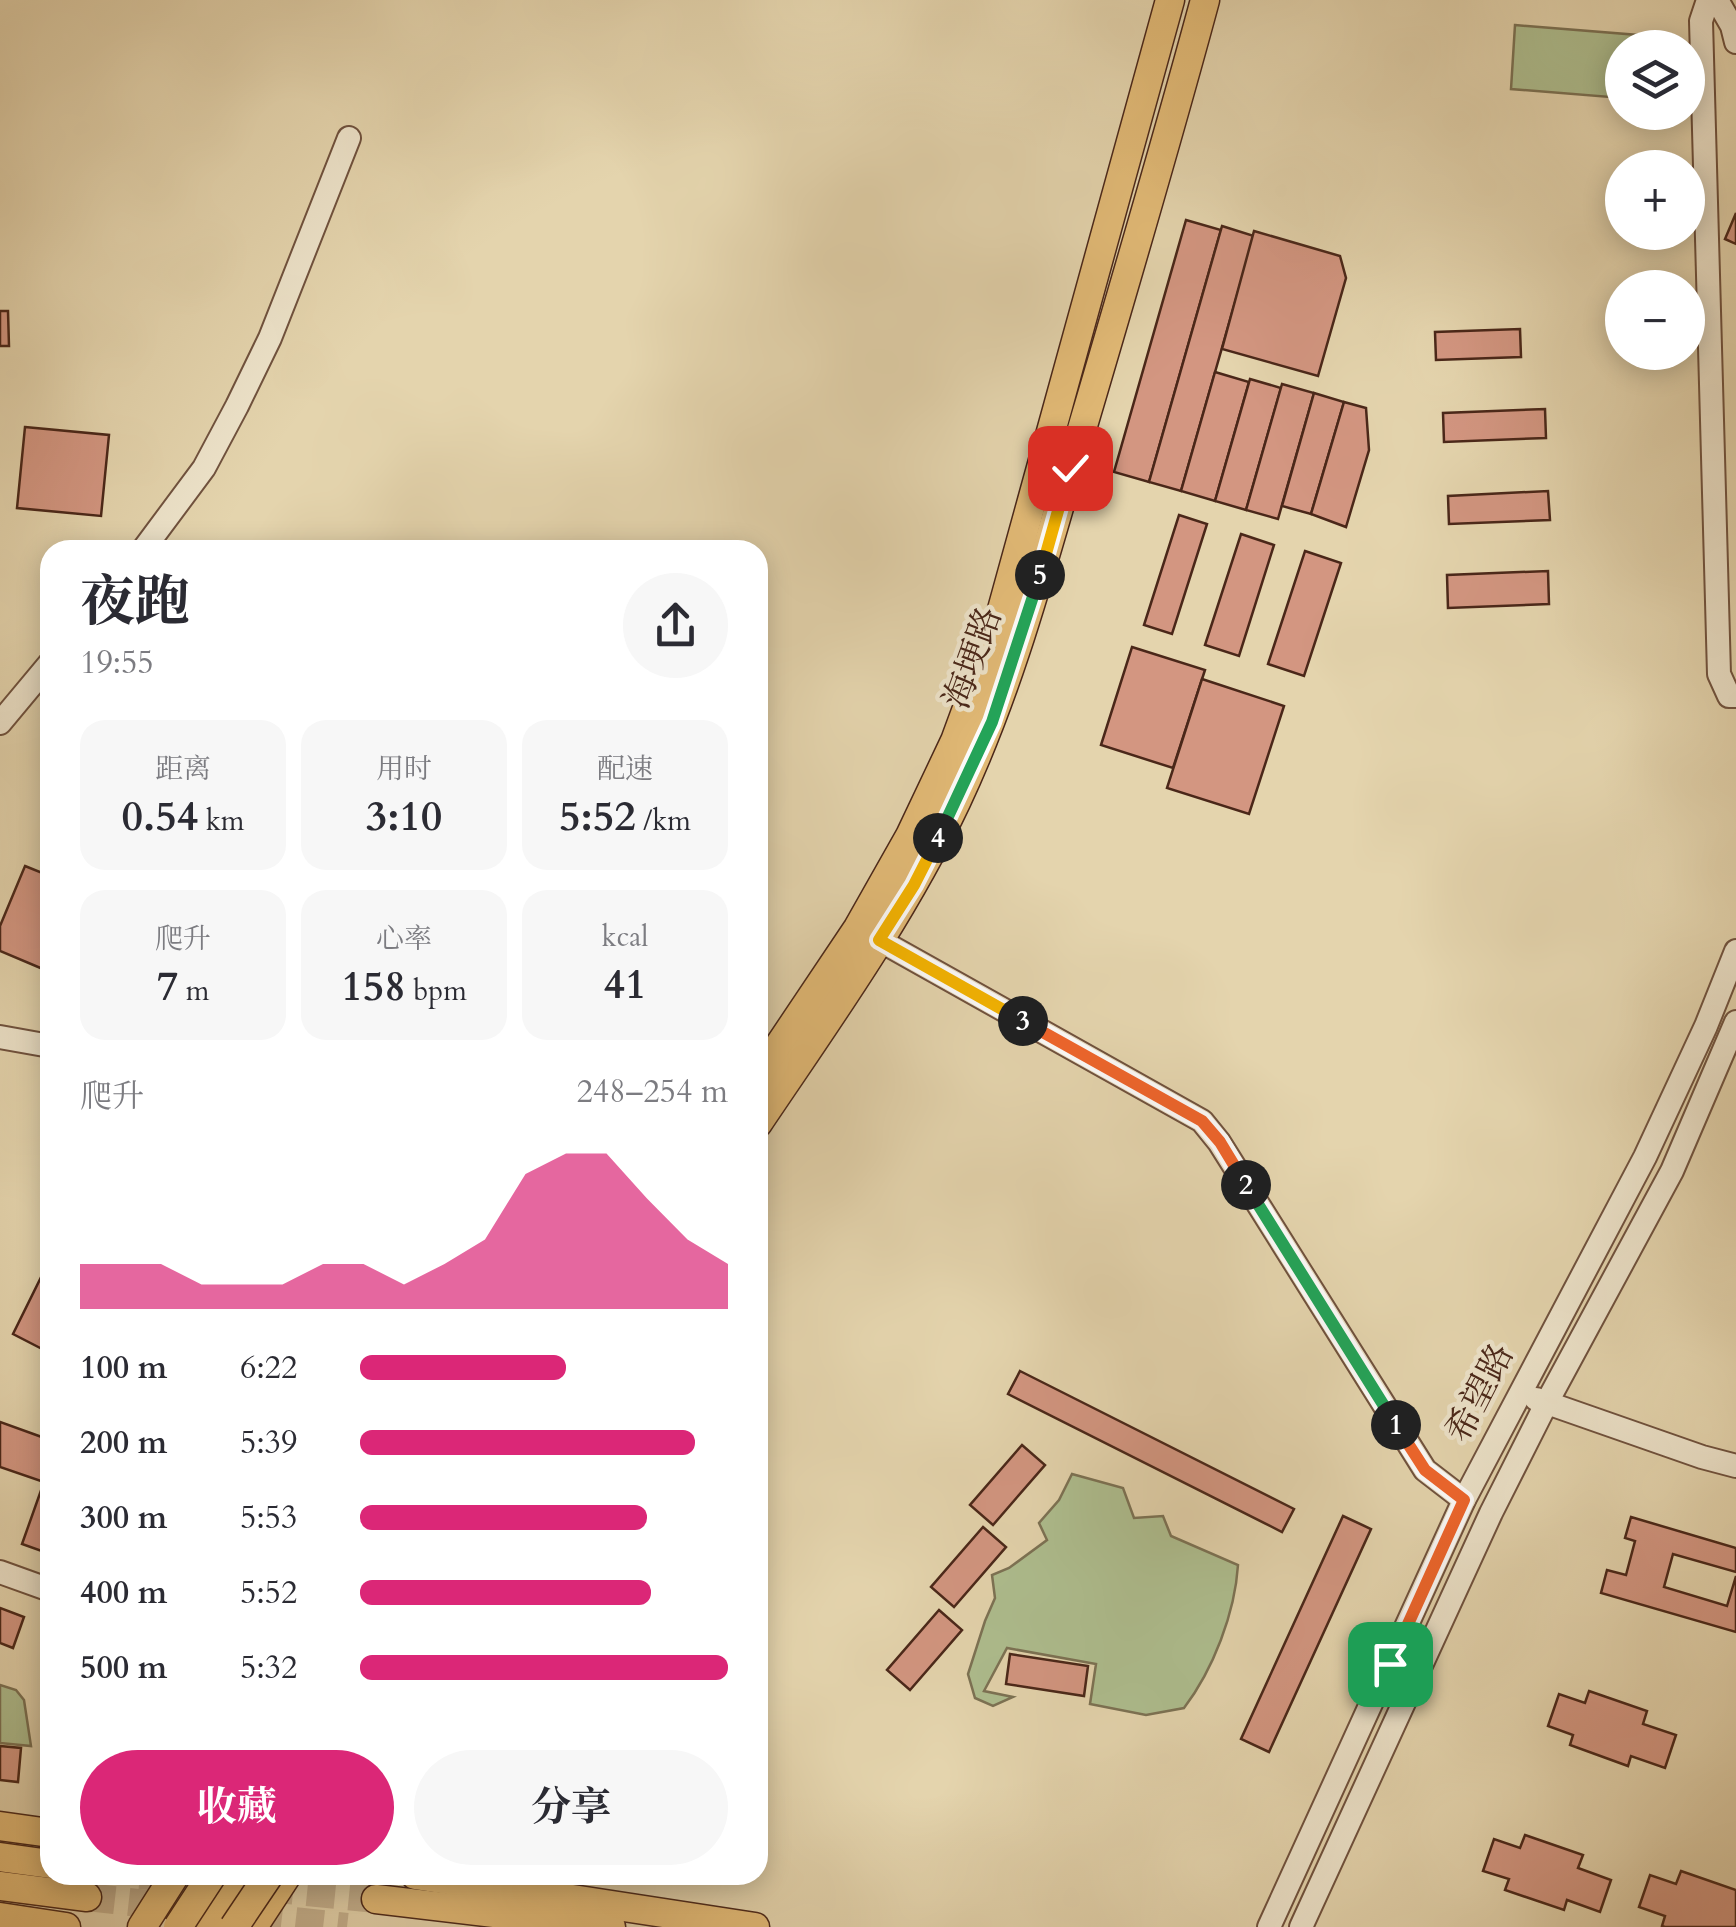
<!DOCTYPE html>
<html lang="zh">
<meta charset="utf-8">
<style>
:root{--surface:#fff;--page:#f7f7f7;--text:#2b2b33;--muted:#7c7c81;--accent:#db2777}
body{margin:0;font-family:Cardo,"Noto Serif SC",serif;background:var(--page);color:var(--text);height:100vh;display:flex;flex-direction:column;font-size:38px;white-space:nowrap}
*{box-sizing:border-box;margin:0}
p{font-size:32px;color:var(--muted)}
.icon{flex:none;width:55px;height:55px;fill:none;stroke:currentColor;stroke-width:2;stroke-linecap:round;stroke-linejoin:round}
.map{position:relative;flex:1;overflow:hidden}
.side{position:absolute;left:40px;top:540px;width:728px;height:1345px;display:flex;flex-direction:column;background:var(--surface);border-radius:30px;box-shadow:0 5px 25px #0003}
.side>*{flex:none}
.controls{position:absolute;left:1605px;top:30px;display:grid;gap:20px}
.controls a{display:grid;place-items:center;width:100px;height:100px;border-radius:50%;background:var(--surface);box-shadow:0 5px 25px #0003;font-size:50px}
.pin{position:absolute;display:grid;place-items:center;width:85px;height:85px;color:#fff;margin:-42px;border-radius:20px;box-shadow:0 5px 15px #0006}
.km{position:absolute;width:50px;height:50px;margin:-25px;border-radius:50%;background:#222;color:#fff;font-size:28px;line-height:50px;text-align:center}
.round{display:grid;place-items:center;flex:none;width:105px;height:105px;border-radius:52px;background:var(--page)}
.summary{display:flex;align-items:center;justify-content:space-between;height:170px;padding:0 40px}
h1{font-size:55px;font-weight:700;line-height:75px}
.metrics{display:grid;grid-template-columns:repeat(3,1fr);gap:15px;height:170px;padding:10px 40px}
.metrics div{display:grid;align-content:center;border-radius:25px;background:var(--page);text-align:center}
.metrics b{font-size:42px;font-weight:700}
.metrics small{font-size:28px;font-weight:400}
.metrics p{font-size:28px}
.chart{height:280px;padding:20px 40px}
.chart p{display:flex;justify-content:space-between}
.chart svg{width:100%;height:180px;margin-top:10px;fill:var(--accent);opacity:.7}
.primary-button{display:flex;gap:20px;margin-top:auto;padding:20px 40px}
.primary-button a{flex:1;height:115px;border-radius:60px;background:var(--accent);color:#fff;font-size:40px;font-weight:700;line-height:115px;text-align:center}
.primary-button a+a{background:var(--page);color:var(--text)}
ul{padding:0 40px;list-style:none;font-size:32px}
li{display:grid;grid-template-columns:160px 120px 1fr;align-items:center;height:75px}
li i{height:25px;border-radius:12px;background:var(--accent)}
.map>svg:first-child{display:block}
.green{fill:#aebe8f;stroke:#7c7254;stroke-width:2.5}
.building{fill:#d39681;stroke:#4a2719;stroke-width:2.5}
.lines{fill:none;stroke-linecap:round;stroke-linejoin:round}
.major-tunnel{stroke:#c5b18f;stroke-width:28;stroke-dasharray:28 14;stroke-linecap:butt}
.minor-casing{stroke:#70523e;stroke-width:26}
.major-casing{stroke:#4a2719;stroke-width:31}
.minor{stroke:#ede3ca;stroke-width:22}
.major{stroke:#e2ba76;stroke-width:28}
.major-bridge-casing{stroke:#4a2719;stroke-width:31;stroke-linecap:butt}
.major-bridge{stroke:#e2ba76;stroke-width:28}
.split-1-casing{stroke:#fff;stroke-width:20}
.split-2-casing{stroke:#fff;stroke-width:20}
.split-3-casing{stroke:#fff;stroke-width:20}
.split-4-casing{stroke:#fff;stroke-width:20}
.split-5-casing{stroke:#fff;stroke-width:20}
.split-6-casing{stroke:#fff;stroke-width:20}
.split-1{stroke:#f0652b;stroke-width:12}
.split-2{stroke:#22a559;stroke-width:12}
.split-3{stroke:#f0652b;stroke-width:12}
.split-4{stroke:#f5b400;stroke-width:12}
.split-5{stroke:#22a559;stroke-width:12}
.split-6{stroke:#f5b400;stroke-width:12}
.labels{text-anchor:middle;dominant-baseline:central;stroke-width:9;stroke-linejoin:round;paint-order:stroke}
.street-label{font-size:35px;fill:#4a2719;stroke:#ede3ca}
</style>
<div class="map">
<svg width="1736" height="1927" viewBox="0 0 1736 1927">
<rect width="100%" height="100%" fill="#e4d4ad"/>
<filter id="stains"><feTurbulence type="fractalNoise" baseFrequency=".002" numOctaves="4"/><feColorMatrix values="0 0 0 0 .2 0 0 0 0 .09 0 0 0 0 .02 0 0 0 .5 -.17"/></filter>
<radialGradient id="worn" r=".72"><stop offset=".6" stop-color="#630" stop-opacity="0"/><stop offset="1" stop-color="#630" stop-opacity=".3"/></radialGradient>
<g class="green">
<path d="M1515 25 1638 35 1637 47 1622 48V98L1511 89Z"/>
<path d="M1072 1474 1123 1488 1134 1518 1163 1516 1171 1536 1238 1565C1235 1613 1213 1670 1184 1708L1146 1715 1090 1704 1096 1664 1007 1648 984 1691 1013 1697 993 1706 975 1698 968 1674 985 1621 995 1598 992 1575 1009 1568 1047 1540 1039 1523 1059 1500Z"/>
<path d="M0 1685 16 1690 24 1700 31 1746 0 1743Z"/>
</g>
<g class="building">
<path d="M1736 213V244L1725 239Z"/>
<path d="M1186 220 1221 230 1149 482 1114 472Z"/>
<path d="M1222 226 1254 236 1181 491 1149 482Z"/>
<path d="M1254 231 1340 256 1346 278 1318 376 1222 349Z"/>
<path d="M0 311H8L9 346H0Z"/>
<path d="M1520 329 1521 357 1436 360 1435 332Z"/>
<path d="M1215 372 1249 382 1215 501 1181 491Z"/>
<path d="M1250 379 1281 388 1246 510 1215 501Z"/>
<path d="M1282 384 1314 393 1278 519 1246 510Z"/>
<path d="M1314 393 1344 402 1311 514 1282 506Z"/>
<path d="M1344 402 1366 408 1369 450 1346 527 1311 514Z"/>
<path d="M1545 409 1546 438 1444 442 1443 413Z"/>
<path d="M25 427 109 435 101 516 17 508Z"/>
<path d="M1548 491 1550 520 1449 524 1448 496Z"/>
<path d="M1179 515 1207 524 1172 634 1144 625Z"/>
<path d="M1241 534 1274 545 1239 656 1205 645Z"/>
<path d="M1305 551 1341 563 1304 676 1268 664Z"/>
<path d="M1548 571 1549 604 1448 608 1447 575Z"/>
<path d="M1132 647 1205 670 1173 768 1101 745Z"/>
<path d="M1202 679 1284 706 1249 814 1167 788Z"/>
<path d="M25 866 50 876V972L0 951V926Z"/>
<path d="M50 1259V1353L13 1334Z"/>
<path d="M1020 1371 1294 1509 1282 1532 1008 1394Z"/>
<path d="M0 1422 50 1440V1554L22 1544 44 1482 0 1467Z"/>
<path d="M1022 1445 1045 1465 993 1525 970 1505Z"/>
<path d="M1343 1516 1371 1529 1269 1752 1241 1739Z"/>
<path d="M1631 1517 1736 1548V1572L1673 1554 1664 1587 1727 1606 1736 1576V1632L1601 1593 1607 1570 1626 1575 1635 1541 1625 1538Z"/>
<path d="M983 1527 1006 1547 954 1607 931 1587Z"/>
<path d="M0 1608 24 1617 13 1648 0 1643Z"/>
<path d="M939 1610 962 1630 910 1690 887 1670Z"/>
<path d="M1010 1654 1088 1666 1084 1696 1006 1684Z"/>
<path d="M1589 1691 1647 1711 1643 1724 1676 1735 1665 1768 1631 1756 1628 1766 1570 1745 1573 1735 1548 1726 1559 1694 1585 1703Z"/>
<path d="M0 1746 21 1748 18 1782 0 1780Z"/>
<path d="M1525 1835 1583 1855 1578 1868 1611 1880 1600 1912 1567 1900 1564 1910 1505 1890 1509 1879 1483 1871 1494 1839 1520 1848Z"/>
<path d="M1681 1871 1736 1890V1927H1665L1662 1926 1665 1916 1639 1907 1650 1875 1676 1884Z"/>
</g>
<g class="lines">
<g class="major-tunnel">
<path d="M140 1875 376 1899"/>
<path d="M87 1897 347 1927"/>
</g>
<g class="minor-casing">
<g id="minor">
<path d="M1708 0 1701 21 1719 674 1729 696H1736"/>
<path d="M1717 0 1732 26 1736 42"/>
<path d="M143 550 204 468 237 406 270 338 349 138"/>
<path d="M0 723 50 663"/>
<path d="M879 940 1202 1121 1219 1142 1425 1470 1464 1500"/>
<path d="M0 1037 50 1046"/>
<path d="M1536 1399 1702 1457 1736 1466"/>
<path d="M0 1572 50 1590"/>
<path d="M1269 1927 1464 1500 1645 1157 1706 1026 1736 951"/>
<path d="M1301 1927 1491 1513 1546 1404 1672 1171 1736 1022"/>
</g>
</g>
<g class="major-casing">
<g id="major">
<path d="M758 1077 858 928 910 836 955 741 998 624 1170 0"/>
<path d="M758 1123C828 1019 902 916 956 802 1007 694 1038 580 1071 466 1117 311 1163 156 1205 0"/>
<path d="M0 1826 50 1833"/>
<path d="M0 1857 50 1864"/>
<path d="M415 1875 755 1927"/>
<path d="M0 1886 87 1897"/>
<path d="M376 1899 611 1927"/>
<path d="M0 1917 66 1927"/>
<path d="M142 1927 175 1875"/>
<path d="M203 1927C211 1911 211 1892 205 1875"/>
<path d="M229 1927 228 1906 237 1875"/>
<path d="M253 1927 287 1875"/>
</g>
</g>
<use href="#minor" class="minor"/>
<use href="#major" class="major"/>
<g class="major-bridge-casing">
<g id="major-bridge">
<path d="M178 1927 212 1875"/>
<path d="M234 1927 269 1875"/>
</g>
</g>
<use href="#major-bridge" class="major-bridge"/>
</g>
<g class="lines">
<g class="split-1-casing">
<path id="split-1" d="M1390 1664 1464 1500 1425 1470 1396 1425"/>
</g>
<g class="split-2-casing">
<path id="split-2" d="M1246 1185 1396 1425"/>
</g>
<g class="split-3-casing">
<path id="split-3" d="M1023 1021 1202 1121 1220 1142 1246 1185"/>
</g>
<g class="split-4-casing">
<path id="split-4" d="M938 838 914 885 879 940 1023 1021"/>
</g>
<g class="split-5-casing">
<path id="split-5" d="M938 838 992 722 1040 575"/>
</g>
<g class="split-6-casing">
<path id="split-6" d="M1040 575 1070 468"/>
</g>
<use href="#split-1" class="split-1"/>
<use href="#split-2" class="split-2"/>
<use href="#split-3" class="split-3"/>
<use href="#split-4" class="split-4"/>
<use href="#split-5" class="split-5"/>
<use href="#split-6" class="split-6"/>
</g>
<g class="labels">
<g class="street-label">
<text transform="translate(973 658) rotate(-70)">海埂路</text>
<text transform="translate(1480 1393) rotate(-63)">希望路</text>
</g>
</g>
<rect width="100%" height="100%" filter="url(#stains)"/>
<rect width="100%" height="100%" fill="url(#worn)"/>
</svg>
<div class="controls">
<a><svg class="icon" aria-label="layers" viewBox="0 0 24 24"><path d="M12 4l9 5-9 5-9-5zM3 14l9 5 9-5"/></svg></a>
<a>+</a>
<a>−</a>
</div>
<div class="pin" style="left:1390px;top:1664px;background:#1e9e55"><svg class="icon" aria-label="arrive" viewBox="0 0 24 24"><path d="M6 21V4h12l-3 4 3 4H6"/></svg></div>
<div class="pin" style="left:1070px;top:468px;background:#d93025"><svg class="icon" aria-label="check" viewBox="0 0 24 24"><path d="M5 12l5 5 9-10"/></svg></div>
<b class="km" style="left:1396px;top:1425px">1</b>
<b class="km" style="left:1246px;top:1185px">2</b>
<b class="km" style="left:1023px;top:1021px">3</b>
<b class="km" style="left:938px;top:838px">4</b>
<b class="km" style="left:1040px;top:575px">5</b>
<section class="side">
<div class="summary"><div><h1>夜跑</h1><p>19:55</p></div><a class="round"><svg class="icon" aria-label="share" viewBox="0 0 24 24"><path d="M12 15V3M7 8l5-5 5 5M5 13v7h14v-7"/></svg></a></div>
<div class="metrics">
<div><p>距离</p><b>0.54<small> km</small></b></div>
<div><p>用时</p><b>3:10</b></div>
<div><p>配速</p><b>5:52<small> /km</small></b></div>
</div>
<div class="metrics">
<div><p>爬升</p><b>7<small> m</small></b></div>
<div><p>心率</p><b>158<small> bpm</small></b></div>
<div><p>kcal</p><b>41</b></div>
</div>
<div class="chart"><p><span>爬升</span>248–254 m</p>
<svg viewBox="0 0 160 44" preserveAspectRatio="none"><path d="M0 44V33L10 33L20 33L30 38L40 38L50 38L60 33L70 33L80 38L90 33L100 27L110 11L120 6L130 6L140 17L150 27L160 33V44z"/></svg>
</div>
<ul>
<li><b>100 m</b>6:22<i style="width:56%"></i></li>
<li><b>200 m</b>5:39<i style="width:91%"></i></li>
<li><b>300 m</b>5:53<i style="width:78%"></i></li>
<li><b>400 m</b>5:52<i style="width:79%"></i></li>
<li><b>500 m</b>5:32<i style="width:100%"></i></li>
</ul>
<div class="primary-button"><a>收藏</a><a>分享</a></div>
</section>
</div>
